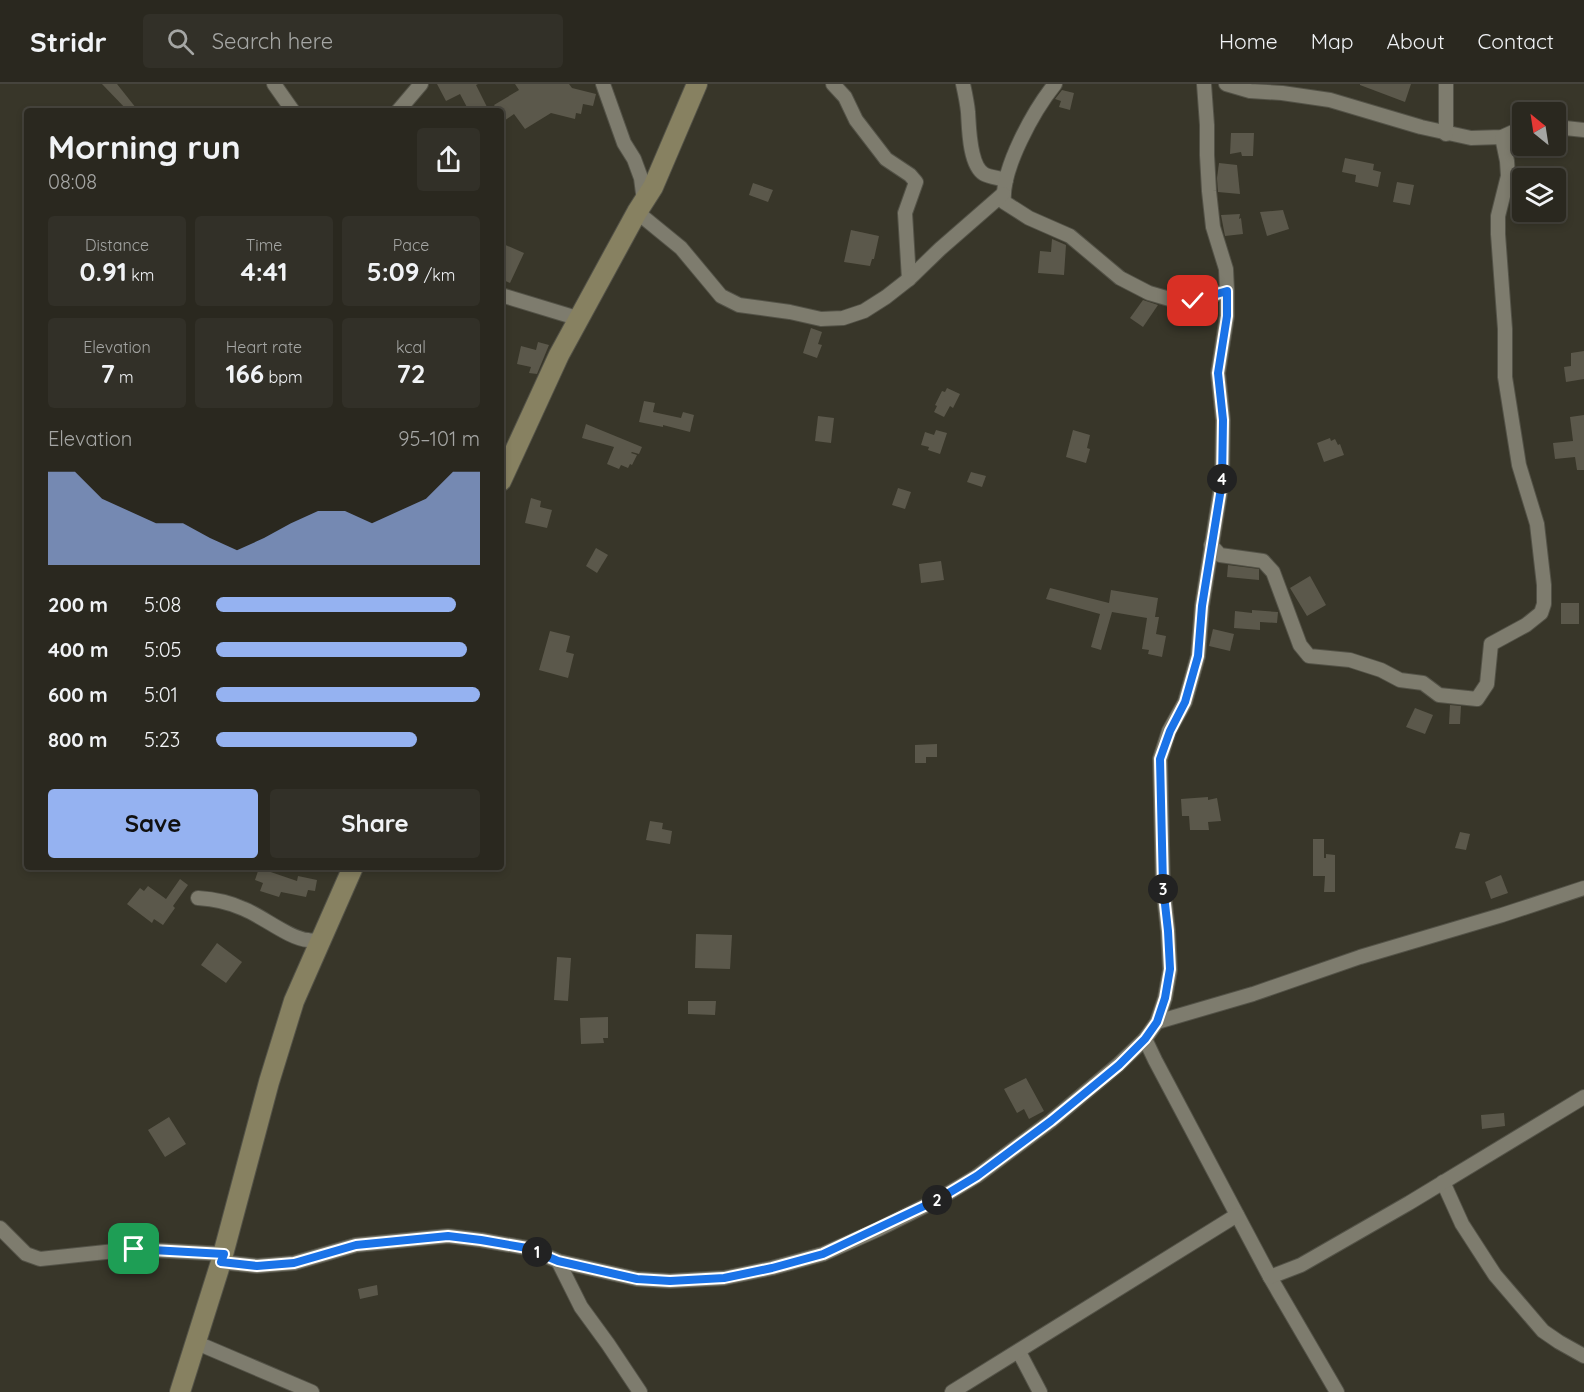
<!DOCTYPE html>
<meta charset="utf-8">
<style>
:root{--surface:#2a281f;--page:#323028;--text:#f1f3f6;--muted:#a5a6a4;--line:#46443d;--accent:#95b2f1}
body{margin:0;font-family:Quicksand,sans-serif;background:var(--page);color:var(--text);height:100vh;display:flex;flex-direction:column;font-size:22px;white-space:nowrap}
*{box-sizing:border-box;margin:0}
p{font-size:20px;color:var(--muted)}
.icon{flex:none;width:33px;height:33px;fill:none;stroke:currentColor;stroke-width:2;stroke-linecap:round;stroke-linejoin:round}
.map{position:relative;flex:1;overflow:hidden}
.sheet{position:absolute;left:24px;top:24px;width:480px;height:762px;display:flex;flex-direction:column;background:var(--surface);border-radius:6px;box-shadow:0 3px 9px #0003,0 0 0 2px var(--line)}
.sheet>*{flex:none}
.needle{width:39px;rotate:330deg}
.buttons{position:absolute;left:1512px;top:18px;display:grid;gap:12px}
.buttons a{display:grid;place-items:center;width:54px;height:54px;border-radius:6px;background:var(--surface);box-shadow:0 3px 9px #0003,0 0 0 2px var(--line);font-size:30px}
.pin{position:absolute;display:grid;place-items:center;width:51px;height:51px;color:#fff;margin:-26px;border-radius:12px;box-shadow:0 3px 9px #0006}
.km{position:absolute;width:30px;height:30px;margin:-15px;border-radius:50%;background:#222;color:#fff;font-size:16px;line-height:30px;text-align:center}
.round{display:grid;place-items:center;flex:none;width:63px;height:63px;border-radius:6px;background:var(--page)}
.overview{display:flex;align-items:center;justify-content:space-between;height:102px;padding:0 24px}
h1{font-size:33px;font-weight:700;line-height:45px}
.metrics{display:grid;grid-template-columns:repeat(3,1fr);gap:9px;height:102px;padding:6px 24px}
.metrics div{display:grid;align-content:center;border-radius:6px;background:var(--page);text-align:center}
.metrics b{font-size:26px;font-weight:700}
.metrics small{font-size:16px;font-weight:400}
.metrics p{font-size:16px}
.chart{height:168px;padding:12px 24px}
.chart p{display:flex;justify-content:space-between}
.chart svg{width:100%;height:108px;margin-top:6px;fill:var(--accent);opacity:.7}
.primary-button{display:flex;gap:12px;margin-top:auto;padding:12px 24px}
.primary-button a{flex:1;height:69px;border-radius:6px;background:var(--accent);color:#111;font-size:24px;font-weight:700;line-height:69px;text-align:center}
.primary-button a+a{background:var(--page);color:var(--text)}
ul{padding:0 24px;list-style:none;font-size:20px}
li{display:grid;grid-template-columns:96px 72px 1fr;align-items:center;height:45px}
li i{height:15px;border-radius:8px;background:var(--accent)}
header{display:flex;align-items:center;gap:36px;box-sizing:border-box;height:84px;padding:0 30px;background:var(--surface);border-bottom:2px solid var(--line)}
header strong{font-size:28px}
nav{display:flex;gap:33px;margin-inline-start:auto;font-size:21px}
.search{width:420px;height:54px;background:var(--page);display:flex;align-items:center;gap:15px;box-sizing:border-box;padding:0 21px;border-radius:6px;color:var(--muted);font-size:22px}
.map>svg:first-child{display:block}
.building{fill:#5b584b}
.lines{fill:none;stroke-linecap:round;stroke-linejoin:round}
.street-casing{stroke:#535247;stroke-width:16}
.secondary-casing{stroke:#535247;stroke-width:22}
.street{stroke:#7e7c6e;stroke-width:14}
.secondary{stroke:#878161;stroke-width:20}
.route-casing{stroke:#fff;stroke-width:12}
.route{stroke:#1a73e8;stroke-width:8}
</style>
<header>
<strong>Stridr</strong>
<div class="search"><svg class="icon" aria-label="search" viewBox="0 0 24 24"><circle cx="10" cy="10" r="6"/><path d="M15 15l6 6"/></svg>Search here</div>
<nav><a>Home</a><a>Map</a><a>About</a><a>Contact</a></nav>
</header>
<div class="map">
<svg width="1584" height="1308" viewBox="0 0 1584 1308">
<rect width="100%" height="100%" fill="#383629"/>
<g class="building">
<path d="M102 0H117L136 24 133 27H128Z"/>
<path d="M437 0H478L476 1 489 27H469L460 10 446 17Z"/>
<path d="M515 0H569L572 4 596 10 593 22 583 20 581 30 576 29 575 35 551 29 525 45 514 30 504 37 501 32V27H498L494 21 519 6Z"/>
<path d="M1360 0H1411L1405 18 1360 1Z"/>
<path d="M1062 6 1074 9 1070 26 1059 23 1061 17 1055 15Z"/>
<path d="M1231 49H1254L1253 72H1242L1241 68 1230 70Z"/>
<path d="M1345 74 1374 80 1373 86 1381 88 1378 103 1355 98 1356 91 1342 88Z"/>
<path d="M1219 79 1237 81 1240 110 1218 108 1217 94Z"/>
<path d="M1397 98 1414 101 1410 121 1393 118Z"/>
<path d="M753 99 773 106 768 118 749 111Z"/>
<path d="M1283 126 1289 145 1267 152 1260 128Z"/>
<path d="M1240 130 1239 135 1241 134 1243 150 1225 152 1221 131Z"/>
<path d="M851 146 879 152 874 175H872L870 182 844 178Z"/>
<path d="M1052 155 1066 161 1064 191 1038 189 1040 167 1051 168Z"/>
<path d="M501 159 524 169 510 199 501 195Z"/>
<path d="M1143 216 1158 221 1143 243 1130 234Z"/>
<path d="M811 244 822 248 818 260 822 261 817 274 803 269Z"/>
<path d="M538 258 549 261 537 290 529 289 531 283 517 280 521 262 536 266Z"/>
<path d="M1584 267V295L1566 298 1564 283 1571 282V269Z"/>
<path d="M947 304 960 310 953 324 950 322 944 333 934 328 937 322 935 321 942 307 945 308Z"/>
<path d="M644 317 655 319 653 328 681 334 683 328 694 331 690 348 663 341V343L639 338Z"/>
<path d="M1584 331V386H1577L1575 373 1555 375 1553 359 1573 357 1570 333Z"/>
<path d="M818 332 834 334 831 359 815 357Z"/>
<path d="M586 340 642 363 639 370 632 368 631 369 637 371 632 381 630 380 628 384 621 381 619 385 607 380 614 363 582 354Z"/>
<path d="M936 346 947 349 940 370 928 366 929 363 921 361 925 348 934 351Z"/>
<path d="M1073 346 1090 351 1087 364 1090 365 1086 379 1066 373Z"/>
<path d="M1330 354 1331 357 1335 355 1338 361 1340 360 1344 371 1324 378 1317 359Z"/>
<path d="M971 388 986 392 982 403 967 398Z"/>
<path d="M898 404 911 408 905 425 892 421Z"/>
<path d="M531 414 541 417 540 423 552 426 547 444 525 439Z"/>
<path d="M596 464 608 471 597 489 586 482Z"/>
<path d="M941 477 944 496 921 499 919 480Z"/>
<path d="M1228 481 1259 485V496L1227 493Z"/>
<path d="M1310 492 1326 521 1307 532 1290 504Z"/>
<path d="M1050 504 1109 519 1111 506 1158 514 1155 533H1159L1156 550 1166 552 1162 573 1148 570 1149 566 1142 565 1147 534 1112 528 1101 566 1091 563 1100 530 1046 515Z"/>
<rect x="1561" y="519" width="18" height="21"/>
<path d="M1252 526 1278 528 1277 539 1260 538V546L1234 544 1235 527 1252 529Z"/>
<path d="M1213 545 1234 550 1230 567 1209 562Z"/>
<path d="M550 547 570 552 566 568 574 570 568 594 539 586Z"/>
<path d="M1450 621 1461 622 1460 640H1449Z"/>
<path d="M1415 624 1433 631 1425 650 1406 643Z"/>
<path d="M937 660V673H926V679H915V661Z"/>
<path d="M1208 713V716L1217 714 1221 737 1208 738 1209 746H1190L1189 732H1182L1181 715Z"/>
<path d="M650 737 663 739 662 745 672 747 670 760 646 756Z"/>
<path d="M1460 748 1470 750 1466 766 1455 764Z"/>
<path d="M1313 755H1324V774H1326V770L1335 771V808H1324L1325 792H1313Z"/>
<path d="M259 784 297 797 298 792 317 796 315 807 308 806 306 813 281 808 279 813 260 807 263 799 255 796Z"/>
<path d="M1501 791 1508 809 1491 815 1485 798Z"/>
<path d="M180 795 188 801 173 822 175 824 163 841 154 835 152 839 127 820 140 804 144 807 148 802 166 815Z"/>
<path d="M696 850 732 851 730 885 695 884Z"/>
<path d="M217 859 242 878 226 899 201 881Z"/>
<path d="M557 873 571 874 568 917 554 916Z"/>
<path d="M688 917H716L715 931 688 930Z"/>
<path d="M608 933V954H603L604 959 581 960 580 934Z"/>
<path d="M1026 994 1044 1027 1029 1035 1024 1025 1017 1029 1004 1005Z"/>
<path d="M1504 1029 1505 1042 1482 1045 1481 1031Z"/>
<path d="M169 1033 186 1060 165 1073 148 1046Z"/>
<path d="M377 1201 378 1211 360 1215 358 1205Z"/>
</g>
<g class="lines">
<g class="street-casing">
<g id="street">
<path d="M274 0 293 27"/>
<path d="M603 0 624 59 634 75 641 94 644 117"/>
<path d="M833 0 845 13 856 36 886 75 910 91 916 98 905 129 909 195"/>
<path d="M963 0C965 9 967 18 968 28 969 42 969 81 984 90 989 93 999 94 1006 96"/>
<path d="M1055 0C1034 26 1001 85 1004 118L1029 134 1070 152 1120 194 1149 209 1180 218 1193 217 1227 207"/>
<path d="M1226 0 1250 7 1282 9 1330 16 1421 43 1471 54 1502 53 1522 44"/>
<path d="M1446 0V50"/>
<path d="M398 27 421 0"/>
<path d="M1556 43 1584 46"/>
<path d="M637 128 681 164 721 212 739 221 790 228 821 235 843 234 864 227 886 213 909 195 940 165 1003 110"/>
<path d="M501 211 580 235"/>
<path d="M1211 461 1220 471 1263 477 1273 488 1300 561 1309 572 1350 576 1381 586 1400 596 1423 599 1439 611 1477 615 1487 600 1491 560 1526 541 1541 529 1544 520V501L1537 440 1519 381 1505 293V245L1498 150V132L1508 92 1507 77 1502 53"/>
<path d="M198 814C214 815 229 818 244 825 262 832 290 855 308 856 312 857 317 856 322 856"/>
<path d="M1157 938 1253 910 1360 873 1502 831 1584 804"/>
<path d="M1145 955 1155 976 1270 1193 1337 1308"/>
<path d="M1443 1098 1462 1140 1495 1191 1543 1247 1559 1258 1584 1272"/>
<path d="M0 1144 26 1170 40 1175 134 1165 224 1170"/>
<path d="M558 1177 581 1223 608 1260 640 1308"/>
<path d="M221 1178 257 1182 294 1179 356 1161 448 1152 481 1156 527 1164 558 1177 637 1195 670 1197 724 1194 772 1184 823 1170 879 1145 937 1116 977 1092 1051 1037 1118 981 1145 955 1157 938 1165 914 1170 886 1168 847 1163 802 1160 675 1169 647 1185 618 1198 572 1202 522 1222 397 1223 336 1218 289 1227 232V207L1226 185 1213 143 1209 107 1207 71V41L1204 0"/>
<path d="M1270 1193 1301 1181 1409 1119 1584 1013"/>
<path d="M197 1259 312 1308"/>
<path d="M1019 1268 1040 1308"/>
<path d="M952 1308 1237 1131"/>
</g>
</g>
<g class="secondary-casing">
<g id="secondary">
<path d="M501 397 559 271 637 128 653 103 697 0"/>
<path d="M180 1308 221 1178 269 998 294 917 353 783"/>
</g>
</g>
<use href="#street" class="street"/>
<use href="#secondary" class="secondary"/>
</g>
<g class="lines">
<g class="route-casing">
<path id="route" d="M134 1165 224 1170 221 1178 257 1182 294 1179 356 1161 448 1152 481 1156 527 1164 558 1177 637 1195 670 1197 724 1194 772 1184 823 1170 937 1116 977 1092 1008 1069 1051 1037 1119 981 1145 955 1157 938 1165 914 1170 885 1168 847 1163 802 1160 675 1170 647 1185 618 1198 572 1202 522 1222 398 1223 336 1218 289 1227 232V207L1193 217"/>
</g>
<use href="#route" class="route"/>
</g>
</svg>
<div class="buttons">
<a><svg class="needle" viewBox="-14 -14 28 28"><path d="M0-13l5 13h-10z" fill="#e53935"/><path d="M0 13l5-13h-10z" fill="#a5a6a4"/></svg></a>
<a><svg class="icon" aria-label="layers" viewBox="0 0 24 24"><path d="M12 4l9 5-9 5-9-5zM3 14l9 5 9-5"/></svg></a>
</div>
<div class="pin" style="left:134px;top:1165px;background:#1e9e55"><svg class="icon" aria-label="arrive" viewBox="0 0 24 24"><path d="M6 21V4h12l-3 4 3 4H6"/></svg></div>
<div class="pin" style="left:1193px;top:217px;background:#d93025"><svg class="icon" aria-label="check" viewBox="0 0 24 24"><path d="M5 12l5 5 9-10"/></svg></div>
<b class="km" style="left:537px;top:1168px">1</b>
<b class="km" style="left:937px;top:1116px">2</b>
<b class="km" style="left:1163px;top:805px">3</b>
<b class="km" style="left:1222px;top:395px">4</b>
<section class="sheet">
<div class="overview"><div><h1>Morning run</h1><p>08:08</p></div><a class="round"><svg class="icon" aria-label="share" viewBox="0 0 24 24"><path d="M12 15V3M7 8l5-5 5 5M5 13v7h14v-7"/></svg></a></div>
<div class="metrics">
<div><p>Distance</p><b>0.91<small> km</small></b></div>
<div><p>Time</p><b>4:41</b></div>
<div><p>Pace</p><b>5:09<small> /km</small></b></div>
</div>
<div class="metrics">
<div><p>Elevation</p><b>7<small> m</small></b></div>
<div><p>Heart rate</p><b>166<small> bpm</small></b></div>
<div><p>kcal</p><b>72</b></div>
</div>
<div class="chart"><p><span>Elevation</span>95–101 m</p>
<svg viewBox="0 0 160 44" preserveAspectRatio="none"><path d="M0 44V6L10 6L20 17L30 22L40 27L50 27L60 33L70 38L80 33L90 27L100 22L110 22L120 27L130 22L140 17L150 6L160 6V44z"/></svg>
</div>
<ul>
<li><b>200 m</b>5:08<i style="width:91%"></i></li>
<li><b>400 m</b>5:05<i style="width:95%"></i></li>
<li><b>600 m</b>5:01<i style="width:100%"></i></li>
<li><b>800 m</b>5:23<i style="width:76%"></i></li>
</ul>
<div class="primary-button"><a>Save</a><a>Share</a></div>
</section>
</div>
